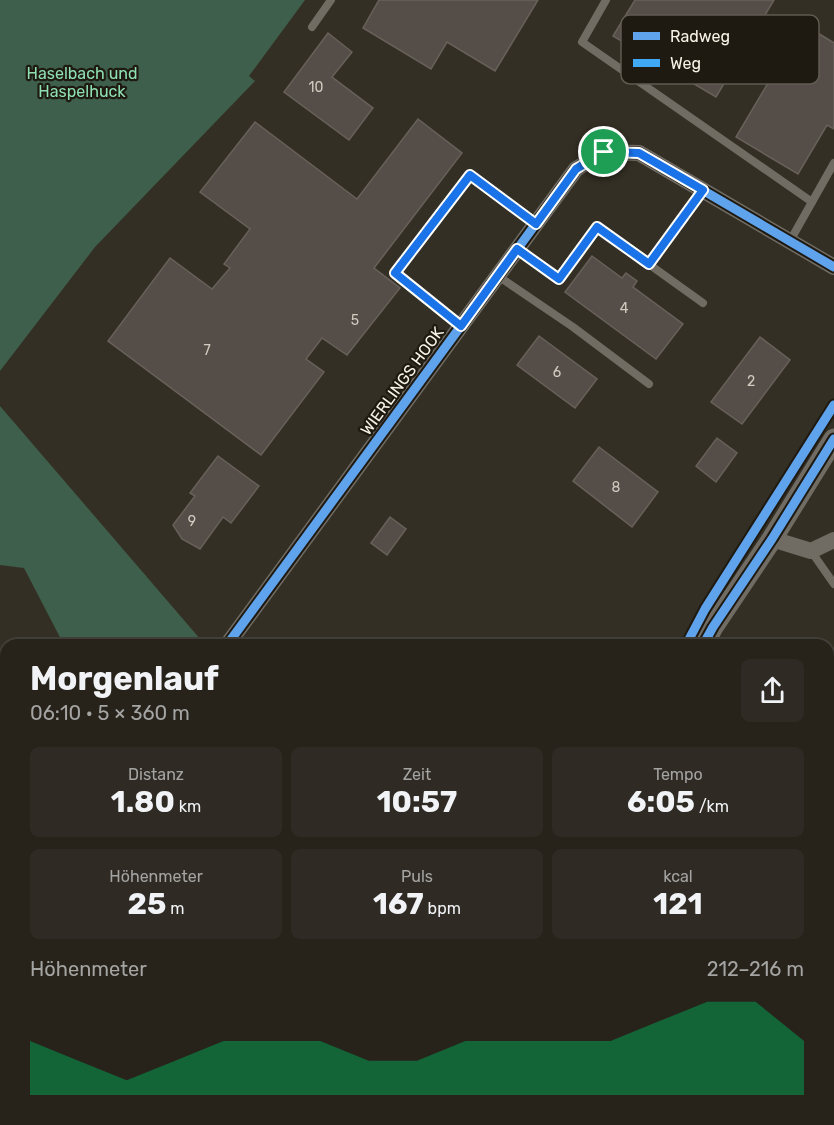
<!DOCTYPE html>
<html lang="de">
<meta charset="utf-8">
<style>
:root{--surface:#27231b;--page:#2f2b24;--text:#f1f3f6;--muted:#a4a4a3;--line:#43403a;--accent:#0b8043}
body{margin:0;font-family:Rubik,sans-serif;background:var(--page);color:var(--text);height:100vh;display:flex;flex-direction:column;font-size:22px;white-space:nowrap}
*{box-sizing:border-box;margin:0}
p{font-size:20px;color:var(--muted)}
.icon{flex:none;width:33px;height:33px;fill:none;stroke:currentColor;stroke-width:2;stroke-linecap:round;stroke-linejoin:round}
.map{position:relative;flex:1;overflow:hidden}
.sheet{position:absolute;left:0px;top:639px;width:834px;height:486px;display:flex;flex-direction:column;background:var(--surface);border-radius:18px 18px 0 0;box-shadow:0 2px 4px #0004,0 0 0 2px var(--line)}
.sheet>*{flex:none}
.pin{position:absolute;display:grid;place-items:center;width:51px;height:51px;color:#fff;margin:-26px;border:3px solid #fff;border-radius:50%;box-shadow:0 2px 6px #0007}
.round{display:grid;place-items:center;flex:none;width:63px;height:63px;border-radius:9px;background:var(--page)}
.headline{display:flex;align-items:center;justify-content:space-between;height:102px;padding:0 30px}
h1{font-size:33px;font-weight:700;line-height:45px}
.metrics{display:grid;grid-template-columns:repeat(3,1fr);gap:9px;height:102px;padding:6px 30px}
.metrics div{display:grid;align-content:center;border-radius:9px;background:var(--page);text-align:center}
.metrics b{font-size:30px;font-weight:700}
.metrics small{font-size:16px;font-weight:400}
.metrics p{font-size:16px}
.chart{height:168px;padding:12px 30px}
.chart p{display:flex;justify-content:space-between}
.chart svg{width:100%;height:108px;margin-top:6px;fill:var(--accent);opacity:.7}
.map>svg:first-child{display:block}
.green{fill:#3e5f4b}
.building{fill:#554e48;stroke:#68605a;stroke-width:1.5}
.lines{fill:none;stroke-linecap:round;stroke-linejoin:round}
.service{stroke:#706c64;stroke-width:8}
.minor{stroke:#706c64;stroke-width:16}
.tertiary{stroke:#706c64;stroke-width:21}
.quiet{stroke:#3fa9f5;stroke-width:8;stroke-dasharray:15 8;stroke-linecap:butt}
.cycleway-casing{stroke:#1e1a11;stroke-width:13}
.cycleway{stroke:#60a3ed;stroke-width:9}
.route-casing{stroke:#fff;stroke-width:12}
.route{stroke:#1a73e8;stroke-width:8}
.labels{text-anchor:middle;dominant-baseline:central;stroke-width:4.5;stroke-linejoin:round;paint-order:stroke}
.number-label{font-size:14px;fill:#d0cabf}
.park-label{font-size:16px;fill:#8edfb2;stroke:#1e1a11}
.street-label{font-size:16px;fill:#f9f3e7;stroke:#1e1a11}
.key{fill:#1e1a11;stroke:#605b51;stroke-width:1.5}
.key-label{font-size:16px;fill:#f9f3e7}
</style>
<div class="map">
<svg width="834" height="1125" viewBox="0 0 834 1125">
<rect width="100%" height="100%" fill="#342f24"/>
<g class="green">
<path d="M0 0H305L249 76 255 81 95 247 0 371Z"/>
<path d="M0 406 201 640 197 645H64L24 568 0 565Z"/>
<path d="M6 719V903L0 912V722Z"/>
<path d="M624 1119H747L751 1125H632Z"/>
</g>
<g class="building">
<path d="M379 0H538L495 71 447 42 431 69 363 28Z"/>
<path d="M635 0H774L716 97 613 36Z"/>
<path d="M803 24 834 43V129L827 125 798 174 736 137Z"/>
<path d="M328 33 352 52 332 77 373 108 349 140 284 92Z"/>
<path d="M418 119 462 153 374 268 400 288 347 355 322 338 306 359 324 372 261 455 108 341 170 258 212 289 230 268 224 264 250 229 200 192 255 122 357 199Z"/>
<path d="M592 256 622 278 626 273 637 281 633 287 683 324 656 359 565 292Z"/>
<path d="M539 336 597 379 575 408 517 365Z"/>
<path d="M760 337 790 360 742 424 711 402Z"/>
<path d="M717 438 737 453 716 482 696 466Z"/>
<path d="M599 447 658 492 632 527 573 481Z"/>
<path d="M218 456 259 486 231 523 223 517 200 549 182 539 173 525 195 496 190 493Z"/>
<path d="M390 517 406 529 387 555 371 543Z"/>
</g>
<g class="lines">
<g class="service">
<path d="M606 0 582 42 812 202"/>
<path d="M312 27 331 0"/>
<path d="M790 241 834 163"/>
<path d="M517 249 559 279 597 227 703 303"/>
<path d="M649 264 703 190"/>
<path d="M498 276 573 327 649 384"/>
<path d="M461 326 395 273 470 175 536 224"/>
<path d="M811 551 834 584"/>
<path d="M601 645H603"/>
<path d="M257 1125 260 1119"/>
</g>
<g class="minor">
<path d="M772 539 811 551 834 540"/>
<path d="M227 645 576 169 604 152 639 153 834 267"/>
<path d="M0 946 6 938"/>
<path d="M0 1008 6 1013"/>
<path d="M146 1119 154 1125"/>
</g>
<g class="tertiary">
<path d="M703 645 713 627 772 539 834 439"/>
<path d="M449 1125 452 1119"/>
</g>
<path class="quiet" d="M432 1125 436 1119"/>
<g class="cycleway-casing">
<g id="cycleway">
<path d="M227 645 576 169 604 152 639 153 834 267"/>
<path d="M686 645 705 609 834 405"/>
<path d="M703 645 713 627 772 539 834 439"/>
</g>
</g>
<use href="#cycleway" class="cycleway"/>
</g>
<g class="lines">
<g class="route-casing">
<path id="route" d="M604 152 639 153 703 190 649 264 597 227 559 279 517 249 461 326 395 273 470 175 536 224 576 169Z"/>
</g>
<use href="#route" class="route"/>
</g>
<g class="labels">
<g class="number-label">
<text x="316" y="87">10</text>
<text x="624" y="308">4</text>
<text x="355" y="320">5</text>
<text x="207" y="350">7</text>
<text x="557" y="372">6</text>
<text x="751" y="381">2</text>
<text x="616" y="487">8</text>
<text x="192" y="521">9</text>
</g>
<g class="park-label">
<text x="82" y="73">Haselbach und<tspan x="82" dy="18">Haspelhuck</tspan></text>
</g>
<g class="street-label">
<text transform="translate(402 381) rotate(-54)">WIERLINGS HOOK</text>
</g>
</g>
<rect x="621" y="15" width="198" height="69" rx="9" class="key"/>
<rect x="633" y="32" width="27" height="8" fill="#60a3ed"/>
<rect x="633" y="59" width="27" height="8" fill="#3fa9f5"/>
<g class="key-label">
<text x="670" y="42">Radweg</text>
<text x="670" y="69">Weg</text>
</g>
</svg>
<div class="pin" style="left:604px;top:152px;background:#1e9e55"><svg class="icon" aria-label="arrive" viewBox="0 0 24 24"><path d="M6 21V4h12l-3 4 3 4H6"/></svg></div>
<section class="sheet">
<div class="headline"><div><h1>Morgenlauf</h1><p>06:10 · 5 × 360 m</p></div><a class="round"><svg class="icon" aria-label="share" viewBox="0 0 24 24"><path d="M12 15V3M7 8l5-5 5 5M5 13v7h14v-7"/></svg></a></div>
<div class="metrics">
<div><p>Distanz</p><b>1.80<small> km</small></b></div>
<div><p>Zeit</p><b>10:57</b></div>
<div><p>Tempo</p><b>6:05<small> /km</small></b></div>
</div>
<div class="metrics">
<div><p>Höhenmeter</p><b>25<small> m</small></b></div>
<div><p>Puls</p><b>167<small> bpm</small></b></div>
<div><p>kcal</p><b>121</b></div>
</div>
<div class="chart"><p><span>Höhenmeter</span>212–216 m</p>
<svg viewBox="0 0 160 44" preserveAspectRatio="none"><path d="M0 44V22L10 30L20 38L30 30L40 22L50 22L60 22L70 30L80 30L90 22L100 22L110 22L120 22L130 14L140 6L150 6L160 22V44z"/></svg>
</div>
</section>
</div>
